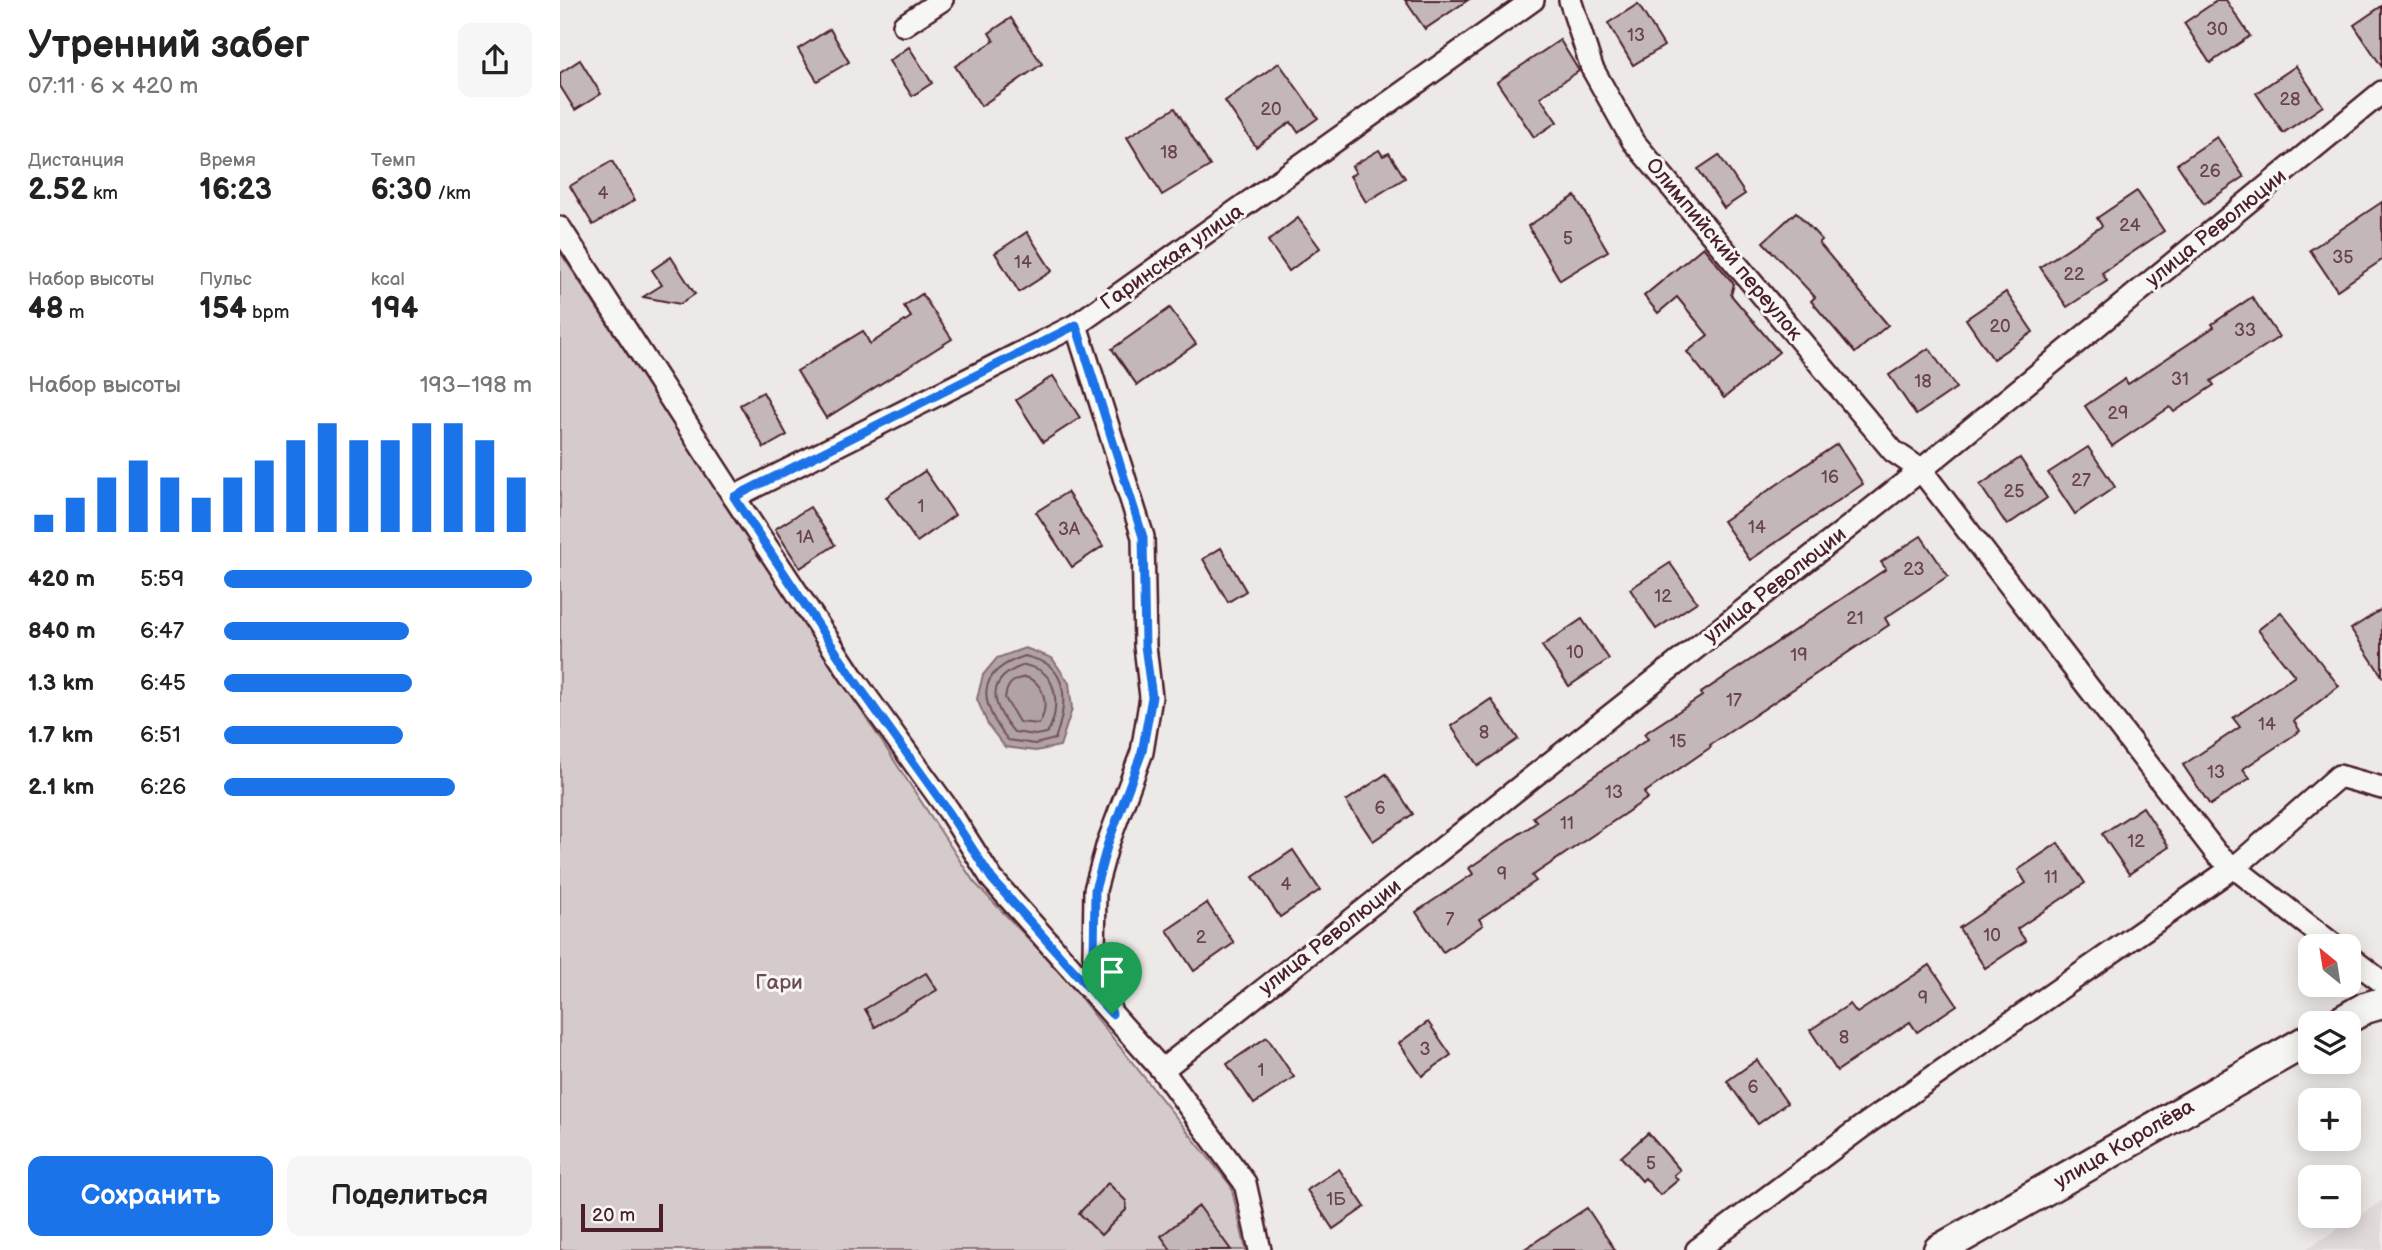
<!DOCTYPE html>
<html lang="ru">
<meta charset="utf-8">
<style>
:root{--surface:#fff;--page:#f6f6f6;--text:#222;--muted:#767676;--accent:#1a73e8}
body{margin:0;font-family:"Balsamiq Sans",sans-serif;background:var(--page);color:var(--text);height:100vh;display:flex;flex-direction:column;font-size:26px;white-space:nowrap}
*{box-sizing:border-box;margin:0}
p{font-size:23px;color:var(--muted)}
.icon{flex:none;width:38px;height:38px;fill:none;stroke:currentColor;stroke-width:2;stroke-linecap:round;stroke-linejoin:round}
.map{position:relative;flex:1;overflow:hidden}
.sheet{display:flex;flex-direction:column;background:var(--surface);width:560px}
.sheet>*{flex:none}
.needle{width:46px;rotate:330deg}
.controls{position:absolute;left:1738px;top:934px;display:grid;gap:14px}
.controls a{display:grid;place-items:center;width:63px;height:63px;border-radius:14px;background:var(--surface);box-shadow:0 4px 18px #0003;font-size:35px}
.scale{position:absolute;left:21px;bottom:18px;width:82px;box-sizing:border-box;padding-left:7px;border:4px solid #4a1f2b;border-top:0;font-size:19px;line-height:24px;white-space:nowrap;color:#4a1f2b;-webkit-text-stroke:5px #f6f6f2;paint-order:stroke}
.pin{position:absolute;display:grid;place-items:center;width:60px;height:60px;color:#fff;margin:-72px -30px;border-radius:50% 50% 50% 0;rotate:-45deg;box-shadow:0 0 7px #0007}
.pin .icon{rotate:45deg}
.round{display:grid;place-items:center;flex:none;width:74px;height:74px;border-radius:14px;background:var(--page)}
.summary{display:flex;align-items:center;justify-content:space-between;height:119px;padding:0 28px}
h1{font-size:38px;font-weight:800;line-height:52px}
.stats{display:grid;grid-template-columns:repeat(3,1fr);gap:10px;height:119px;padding:7px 28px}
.stats div{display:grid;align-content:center}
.stats b{font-size:30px;font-weight:800}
.stats small{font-size:19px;font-weight:400}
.stats p{font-size:19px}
.chart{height:196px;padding:14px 28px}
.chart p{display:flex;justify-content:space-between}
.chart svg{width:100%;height:126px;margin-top:7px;stroke:var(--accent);stroke-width:6}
.action{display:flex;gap:14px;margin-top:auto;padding:14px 28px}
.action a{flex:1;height:80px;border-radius:14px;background:var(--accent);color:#fff;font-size:28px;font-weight:800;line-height:80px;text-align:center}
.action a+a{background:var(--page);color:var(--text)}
ul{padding:0 28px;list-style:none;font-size:23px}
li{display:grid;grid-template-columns:112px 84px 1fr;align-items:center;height:52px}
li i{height:18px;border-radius:9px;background:var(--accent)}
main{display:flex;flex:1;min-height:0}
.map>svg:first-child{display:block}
.built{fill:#e0dad8}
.green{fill:#d4cbca;stroke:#8f757a;stroke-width:2}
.water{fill:#b1a2a3;stroke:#886e73;stroke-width:2}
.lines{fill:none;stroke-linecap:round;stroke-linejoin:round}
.shore{stroke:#73535b;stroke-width:2}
.building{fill:#c4b7b7;stroke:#4a1f2b;stroke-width:2}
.street-casing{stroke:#4a1f2b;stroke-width:26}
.secondary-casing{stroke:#4a1f2b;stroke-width:35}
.street{stroke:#f6f6f2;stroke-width:21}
.secondary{stroke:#f6f6f2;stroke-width:30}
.route-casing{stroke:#fff;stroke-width:14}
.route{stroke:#1a73e8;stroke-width:9}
.labels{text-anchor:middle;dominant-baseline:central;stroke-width:6;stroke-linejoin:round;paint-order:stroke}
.number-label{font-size:18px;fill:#68454e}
.street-label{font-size:21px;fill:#4a1f2b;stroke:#f6f6f2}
.park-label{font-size:21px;fill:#6c4a53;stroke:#f6f6f2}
</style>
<main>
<section class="sheet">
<div class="summary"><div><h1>Утренний забег</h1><p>07:11 · 6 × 420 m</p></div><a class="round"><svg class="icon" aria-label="share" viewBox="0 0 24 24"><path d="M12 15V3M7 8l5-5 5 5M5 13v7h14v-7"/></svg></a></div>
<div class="stats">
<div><p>Дистанция</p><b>2.52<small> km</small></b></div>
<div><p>Время</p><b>16:23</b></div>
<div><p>Темп</p><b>6:30<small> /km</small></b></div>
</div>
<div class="stats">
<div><p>Набор высоты</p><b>48<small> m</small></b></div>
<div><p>Пульс</p><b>154<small> bpm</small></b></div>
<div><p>kcal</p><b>194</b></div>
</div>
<div class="chart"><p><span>Набор высоты</span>193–198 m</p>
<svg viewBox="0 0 160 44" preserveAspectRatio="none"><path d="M5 44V38M15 44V32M25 44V25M35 44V19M45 44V25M55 44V32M65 44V25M75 44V19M85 44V12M95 44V6M105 44V12M115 44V12M125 44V6M135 44V6M145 44V12M155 44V25"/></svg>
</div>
<ul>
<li><b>420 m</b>5:59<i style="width:100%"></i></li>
<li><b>840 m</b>6:47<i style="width:60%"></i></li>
<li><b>1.3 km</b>6:45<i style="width:61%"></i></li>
<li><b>1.7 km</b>6:51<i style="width:58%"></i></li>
<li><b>2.1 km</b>6:26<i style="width:75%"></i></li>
</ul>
<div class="action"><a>Сохранить</a><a>Поделиться</a></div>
</section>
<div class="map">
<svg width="1822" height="1250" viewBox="0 0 1822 1250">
<rect width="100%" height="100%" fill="#ece9e6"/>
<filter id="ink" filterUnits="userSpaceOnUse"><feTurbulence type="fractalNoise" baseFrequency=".0143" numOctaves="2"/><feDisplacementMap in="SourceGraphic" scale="14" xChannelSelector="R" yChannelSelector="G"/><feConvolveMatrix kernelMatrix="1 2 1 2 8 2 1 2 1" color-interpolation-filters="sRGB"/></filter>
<g filter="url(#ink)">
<path class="built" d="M1822 1201V1250H1745Z"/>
<path class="green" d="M0 252 414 882 500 972 671 1186 686 1250H0Z"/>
<path class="water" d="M465 648 492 658 509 683 512 709 500 746 476 751 445 747 428 725 417 699 423 675 437 658Z"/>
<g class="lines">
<g class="shore">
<path d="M465 656C471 658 481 660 487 664 511 681 504 715 495 739L475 744 448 740C419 703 414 672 465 656Z"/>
<path d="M465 665C470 667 477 668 481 671 500 684 498 716 487 733L475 735 454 732C430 704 425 678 465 665Z"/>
<path d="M465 677C486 683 489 707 479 724L459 722 445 698C447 684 452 680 465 677Z"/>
</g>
</g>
<g class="building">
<path d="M845 0H908L865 29Z"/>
<path d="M1658 0H1666L1690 36 1650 63 1624 23Z"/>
<path d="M1078 4 1104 46 1073 65 1048 23Z"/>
<path d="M1822 6V67L1794 25Z"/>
<path d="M451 18 482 64 421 106 395 66 434 41 429 33Z"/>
<path d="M270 29 289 62 257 81 238 49Z"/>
<path d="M1000 40 1019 71 980 97 997 122 974 137 937 82Z"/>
<path d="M349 47 372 83 352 96 329 61Z"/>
<path d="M20 60 41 94 15 110 0 86V73Z"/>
<path d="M719 63 758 118 738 132 731 122 696 147 665 101Z"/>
<path d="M1736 66 1763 106 1723 133 1696 93Z"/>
<path d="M615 108 650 166 602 195 567 137Z"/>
<path d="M1657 137 1684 177 1644 204 1617 164Z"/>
<path d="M819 150 823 156 829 153 845 178 806 202 790 176 796 173 792 166Z"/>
<path d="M1159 155 1185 194 1164 208 1138 169Z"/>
<path d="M52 161 75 200 33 225 10 186Z"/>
<path d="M1577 191 1604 231 1542 273 1547 281 1507 307 1480 267 1542 226 1537 218Z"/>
<path d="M1015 196 1048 251 1000 280 968 226Z"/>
<path d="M1822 202V260L1777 290 1750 250Z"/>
<path d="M1236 212 1262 240 1259 243 1328 325 1295 353 1251 301 1255 297 1203 242Z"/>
<path d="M738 218 760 248 729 271 708 241Z"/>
<path d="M467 232 492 271 459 292 435 253Z"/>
<path d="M1143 247 1174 284 1171 295 1219 352 1164 398 1127 352 1148 335 1117 297 1098 313 1084 296Z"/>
<path d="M111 257 135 294 120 304 83 297 102 285 92 270Z"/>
<path d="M1446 292 1473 332 1433 359 1406 319Z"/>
<path d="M362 294 392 339 266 418 237 371 303 331 310 344 351 317 344 306Z"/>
<path d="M1692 297 1719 337 1651 381 1654 385 1614 412 1610 407 1552 446 1525 406 1565 379 1568 384 1654 327 1652 324Z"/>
<path d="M610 308 636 344 577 385 552 349Z"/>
<path d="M1369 348 1396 388 1356 415 1329 375Z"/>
<path d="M493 376 520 418 483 442 456 400Z"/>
<path d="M203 392 227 435 204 448 180 405Z"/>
<path d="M1277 444 1303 484 1190 560 1163 521Z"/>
<path d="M1528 447 1555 487 1515 514 1488 473Z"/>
<path d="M1460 458 1487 498 1447 525 1420 485Z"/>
<path d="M365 471 395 515 357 542 326 497Z"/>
<path d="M507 492 543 546 512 567 476 512Z"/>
<path d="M250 507 275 545 240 568 215 529Z"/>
<path d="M1361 536 1388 576 1325 618 1329 625 1150 745 1151 747 1084 793 1088 798 972 876 976 881 919 919 923 925 883 952 856 912 913 874 909 868 977 822 973 817 1088 739 1084 734 1142 696 1141 693 1326 569 1321 562Z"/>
<path d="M661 548 686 591 668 602 643 559Z"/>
<path d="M1110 563 1137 602 1096 629 1070 589Z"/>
<path d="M1822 609V676L1791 629Z"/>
<path d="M1721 612 1779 686 1734 721 1740 731 1683 769 1690 778 1650 805 1623 765 1680 727 1673 718 1735 676 1698 630Z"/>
<path d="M1022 619 1049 659 1009 686 982 646Z"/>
<path d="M931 699 958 739 918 766 891 726Z"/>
<path d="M826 774 853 814 813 841 786 801Z"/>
<path d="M1583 807 1609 847 1569 874 1542 834Z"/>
<path d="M1498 843 1525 883 1457 929 1466 941 1425 968 1399 928 1466 883 1458 870Z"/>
<path d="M733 850 760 890 720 917 693 877Z"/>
<path d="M647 903 674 943 634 971 607 930Z"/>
<path d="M1370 965 1397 1005 1357 1032 1350 1022 1277 1071 1250 1030 1290 1004 1297 1013Z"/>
<path d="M366 973 377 990 315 1027 305 1009Z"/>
<path d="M868 1022 891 1055 862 1076 839 1043Z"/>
<path d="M707 1037 734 1077 694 1104 667 1064Z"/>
<path d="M1197 1060 1227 1103 1198 1124 1167 1081Z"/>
<path d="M1088 1133 1120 1170 1114 1175 1118 1180 1100 1195 1085 1178 1082 1181 1061 1157Z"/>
<path d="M779 1169 805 1207 773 1229 747 1190Z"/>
<path d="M548 1183 566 1201V1210L541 1235 519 1213Z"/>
<path d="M639 1206 671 1250H611L601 1236Z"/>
<path d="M1027 1208 1055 1250H963Z"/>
</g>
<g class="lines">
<g class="street-casing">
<g id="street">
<path d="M1010 0 1032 68 1073 141 1333 451 1361 470 1657 854 1776 947"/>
<path d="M344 25 382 0"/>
<path d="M0 228 174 497 516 325 973 0"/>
<path d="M516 325 583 537 585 646 591 697 582 752 548 843 535 890 534 955 549 1005"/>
<path d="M174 497 293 678 389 811 432 879 602 1070 685 1183 700 1250"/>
<path d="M1788 956 1822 982"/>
<path d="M602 1070 1361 470 1822 92"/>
<path d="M1137 1250 1303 1126 1681 862 1779 776 1822 788"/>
</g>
</g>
<g class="secondary-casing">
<g id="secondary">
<path d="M1777 1024 1805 1008 1822 1003"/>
<path d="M1379 1250 1750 1039"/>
</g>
</g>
<use href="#street" class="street"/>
<use href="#secondary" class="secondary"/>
</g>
</g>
<g class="lines" filter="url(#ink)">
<g class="route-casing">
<path id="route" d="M516 325 583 537 585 646 592 697 582 752 548 843 535 890 534 955 552 1014 432 879 388 811 293 678 174 497Z"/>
</g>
<use href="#route" class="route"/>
</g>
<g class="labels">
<g class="number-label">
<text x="1657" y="29">30</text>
<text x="1076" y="35">13</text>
<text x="1730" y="99">28</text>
<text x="711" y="109">20</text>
<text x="609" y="152">18</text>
<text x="1650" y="171">26</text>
<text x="43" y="193">4</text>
<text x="1570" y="225">24</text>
<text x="1008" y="238">5</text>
<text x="1783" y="257">35</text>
<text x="463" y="262">14</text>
<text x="1514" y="274">22</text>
<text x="1440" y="326">20</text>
<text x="1685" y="330">33</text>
<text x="1620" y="379">31</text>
<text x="1363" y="381">18</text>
<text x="1558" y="413">29</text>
<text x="1270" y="477">16</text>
<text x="1521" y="480">27</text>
<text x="1454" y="491">25</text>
<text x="361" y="506">1</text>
<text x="1197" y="527">14</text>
<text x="509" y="529">3А</text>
<text x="245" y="537">1А</text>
<text x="1354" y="569">23</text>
<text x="1103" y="596">12</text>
<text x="1295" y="618">21</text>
<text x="1015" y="652">10</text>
<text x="1239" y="655">19</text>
<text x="1174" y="700">17</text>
<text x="1707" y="724">14</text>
<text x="924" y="732">8</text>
<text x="1118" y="741">15</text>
<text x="1656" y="772">13</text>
<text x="1054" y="792">13</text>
<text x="820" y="808">6</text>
<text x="1007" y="823">11</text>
<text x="1576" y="841">12</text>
<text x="942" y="874">9</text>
<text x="1491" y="877">11</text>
<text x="726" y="884">4</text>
<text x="890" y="919">7</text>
<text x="1432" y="935">10</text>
<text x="641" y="937">2</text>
<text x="1363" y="998">9</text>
<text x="1284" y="1037">8</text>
<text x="865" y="1049">3</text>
<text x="701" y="1070">1</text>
<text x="1193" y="1087">6</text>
<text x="1091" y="1163">5</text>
<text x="776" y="1199">1Б</text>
</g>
<g class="street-label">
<text transform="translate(1656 228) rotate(-39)">улица Революции</text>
<text transform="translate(1164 249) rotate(50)">Олимпийский переулок</text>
<text transform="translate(612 257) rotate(-35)">Гаринская улица</text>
<text transform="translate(1215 585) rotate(-38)">улица Революции</text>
<text transform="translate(770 937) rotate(-38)">улица Революции</text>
<text transform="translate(1564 1144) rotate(-30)">улица Королёва</text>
</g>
<g class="park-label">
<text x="219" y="982">Гари</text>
</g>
</g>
</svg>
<div class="controls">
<a><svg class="needle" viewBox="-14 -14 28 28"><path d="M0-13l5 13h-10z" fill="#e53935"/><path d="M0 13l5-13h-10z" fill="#767676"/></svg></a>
<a><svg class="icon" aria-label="layers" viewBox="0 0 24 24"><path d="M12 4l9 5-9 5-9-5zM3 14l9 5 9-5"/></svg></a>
<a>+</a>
<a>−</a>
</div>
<div class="scale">20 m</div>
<div class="pin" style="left:552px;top:1014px;background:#1e9e55"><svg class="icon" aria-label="arrive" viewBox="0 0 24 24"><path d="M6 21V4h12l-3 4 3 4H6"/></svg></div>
</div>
</main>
